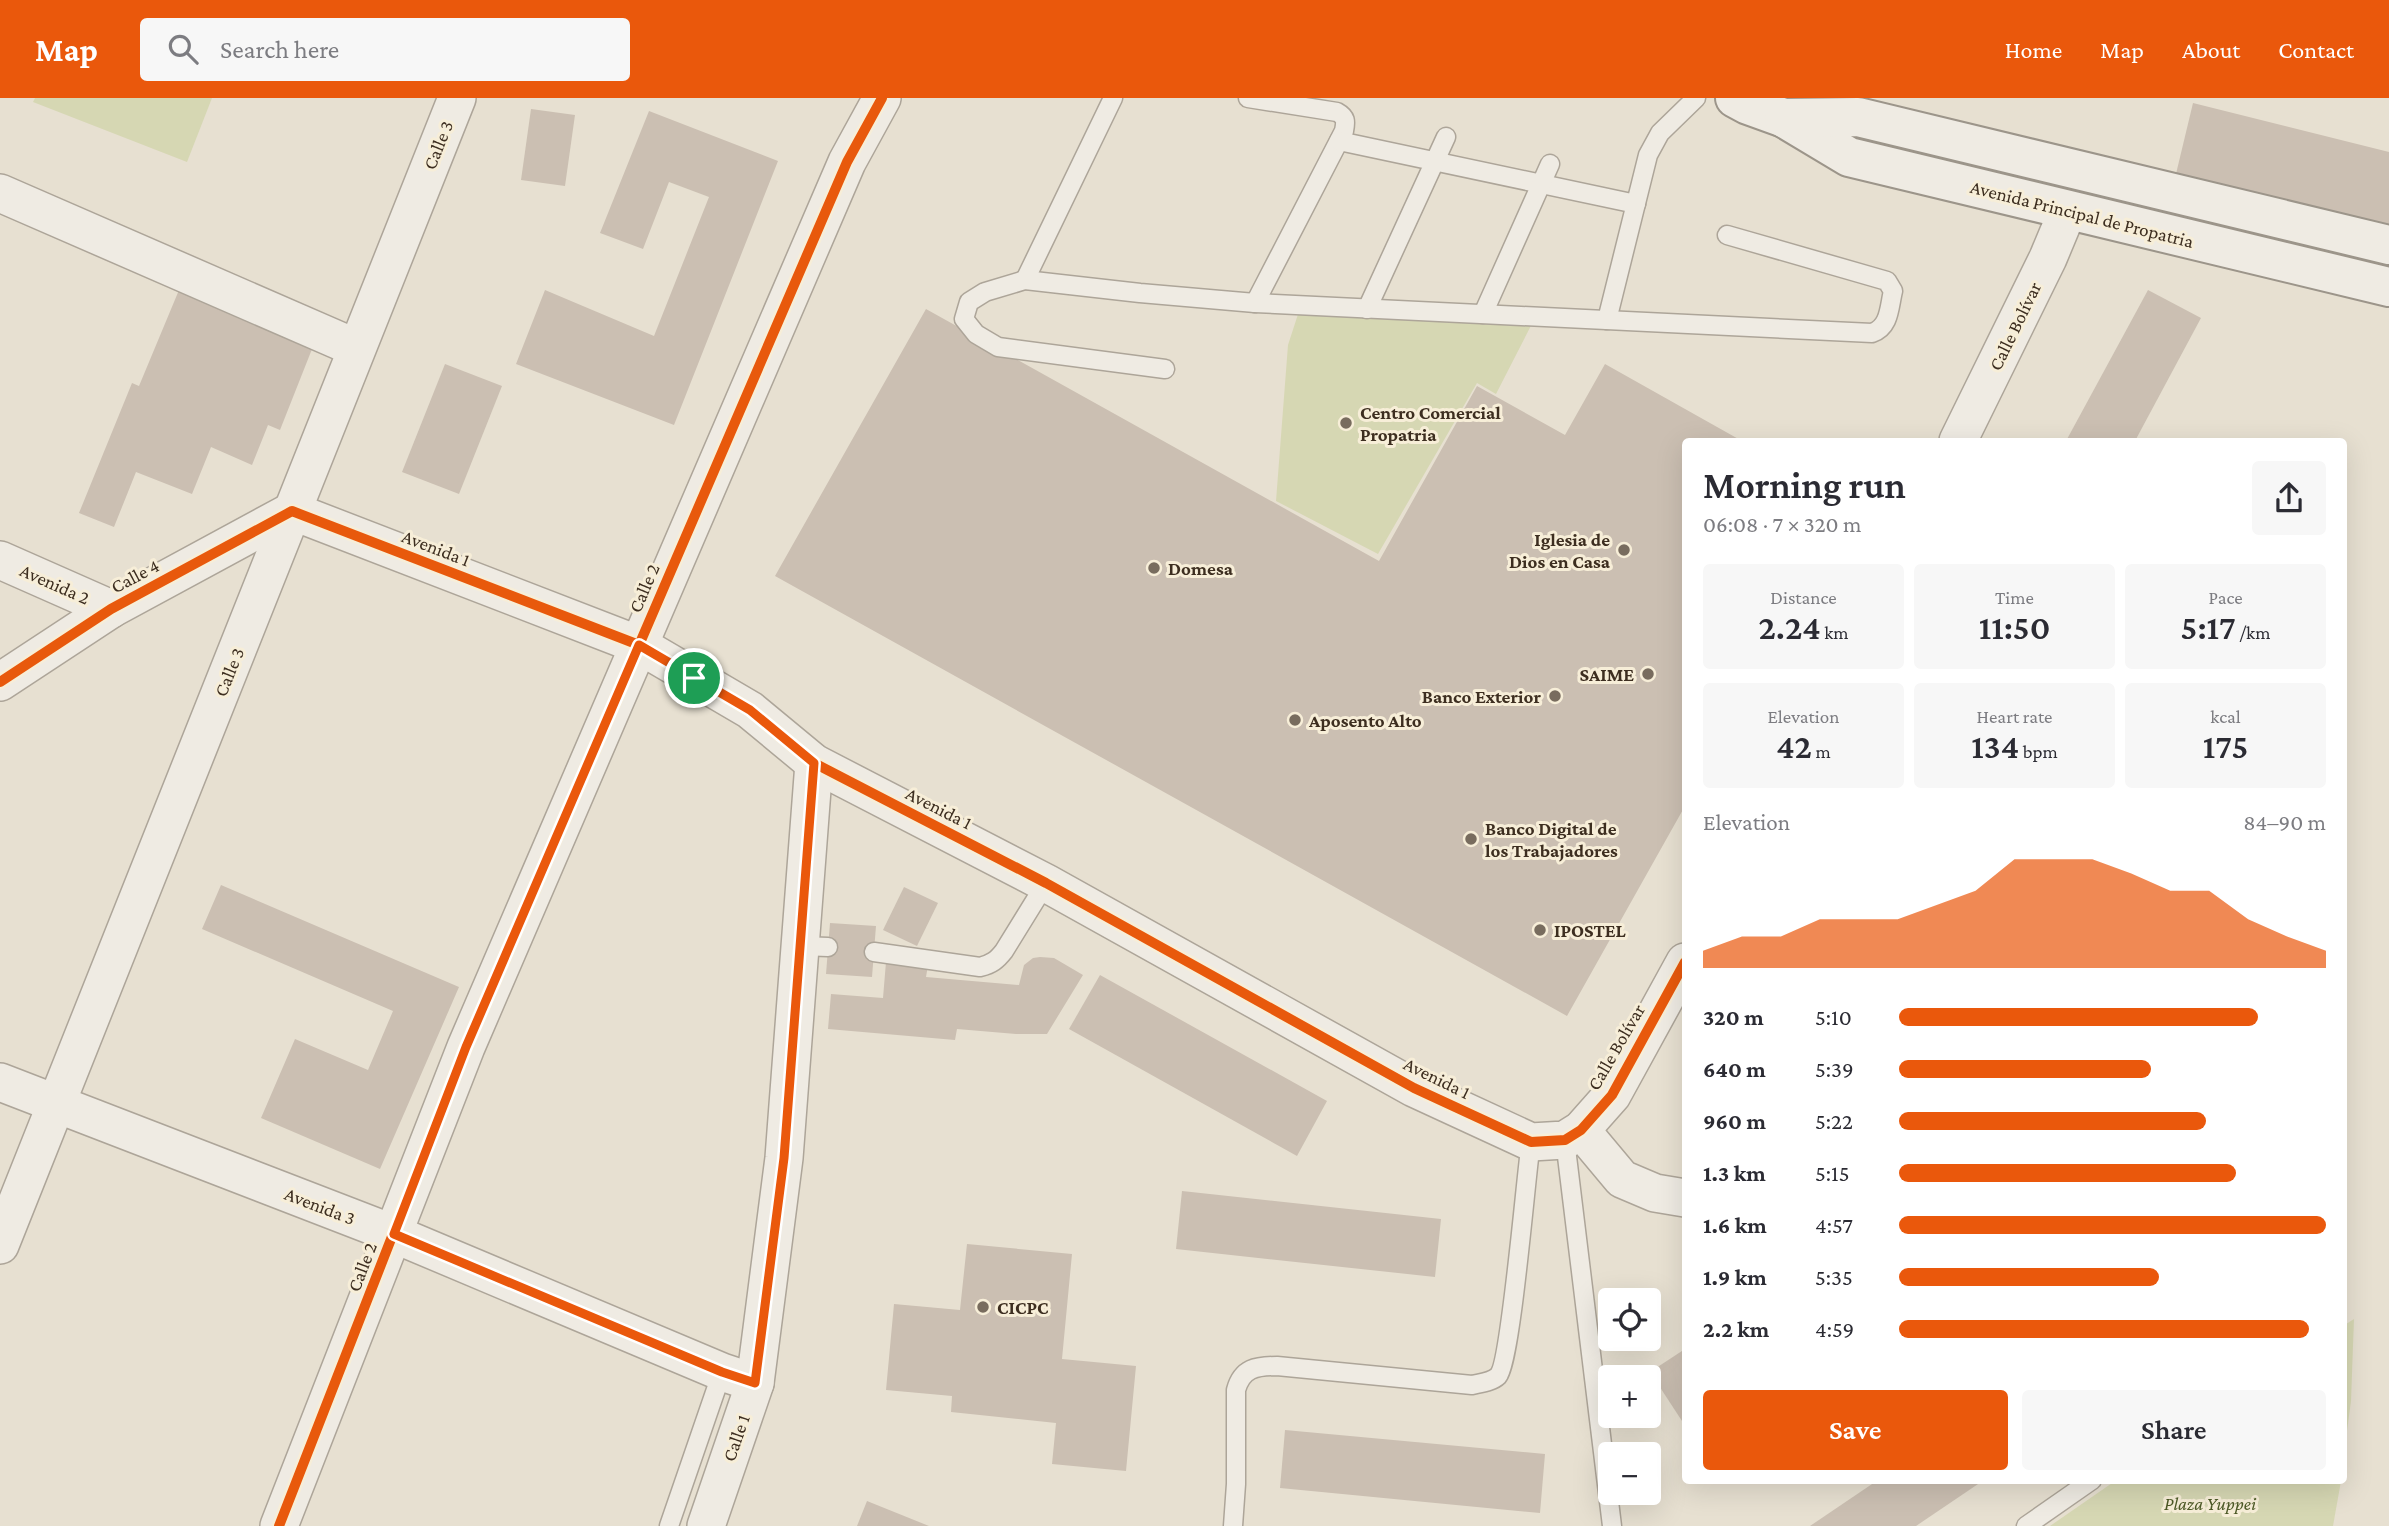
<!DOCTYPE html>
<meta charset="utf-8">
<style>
:root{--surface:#fff;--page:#f7f7f7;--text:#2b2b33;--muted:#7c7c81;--accent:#ea580c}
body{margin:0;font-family:"Crimson Pro",serif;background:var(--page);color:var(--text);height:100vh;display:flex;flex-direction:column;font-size:26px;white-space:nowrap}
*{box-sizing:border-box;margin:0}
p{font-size:23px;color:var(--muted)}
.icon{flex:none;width:38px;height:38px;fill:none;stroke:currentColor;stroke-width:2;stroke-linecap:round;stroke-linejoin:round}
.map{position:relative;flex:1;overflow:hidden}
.side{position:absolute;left:1682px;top:340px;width:665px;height:1046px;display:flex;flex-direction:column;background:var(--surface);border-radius:7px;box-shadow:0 7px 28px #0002}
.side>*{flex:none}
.fabs{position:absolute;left:1598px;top:1190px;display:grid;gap:14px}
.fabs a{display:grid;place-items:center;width:63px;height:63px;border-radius:7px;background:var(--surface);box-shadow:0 7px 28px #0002;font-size:35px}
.pin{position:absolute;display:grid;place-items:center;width:60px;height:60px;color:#fff;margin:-30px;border:4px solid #fff;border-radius:50%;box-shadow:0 2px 7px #0007}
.round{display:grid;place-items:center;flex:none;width:74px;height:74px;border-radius:7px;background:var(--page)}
.head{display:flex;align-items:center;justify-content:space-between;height:119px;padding:0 21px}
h1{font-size:38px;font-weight:600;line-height:52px}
.figures{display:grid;grid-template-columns:repeat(3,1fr);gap:10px;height:119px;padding:7px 21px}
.figures div{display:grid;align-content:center;border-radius:7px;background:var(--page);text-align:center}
.figures b{font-size:35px;font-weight:600}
.figures small{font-size:19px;font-weight:400}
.figures p{font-size:19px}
.chart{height:196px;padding:14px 21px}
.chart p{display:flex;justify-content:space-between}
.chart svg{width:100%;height:126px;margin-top:7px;fill:var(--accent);opacity:.7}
.primary-button{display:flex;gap:14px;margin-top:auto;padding:14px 21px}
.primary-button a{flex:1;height:80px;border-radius:7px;background:var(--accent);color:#fff;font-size:28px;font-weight:600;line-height:80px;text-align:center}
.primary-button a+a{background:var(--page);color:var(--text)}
ul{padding:0 21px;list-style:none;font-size:23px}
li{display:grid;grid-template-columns:112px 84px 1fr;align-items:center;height:52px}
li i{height:18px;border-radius:9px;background:var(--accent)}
header{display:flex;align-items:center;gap:42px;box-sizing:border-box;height:98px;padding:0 35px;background:var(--accent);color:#fff}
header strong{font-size:33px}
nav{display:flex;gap:38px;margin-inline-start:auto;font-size:24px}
.search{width:490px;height:63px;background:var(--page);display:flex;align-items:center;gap:18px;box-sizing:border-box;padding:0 24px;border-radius:7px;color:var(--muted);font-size:26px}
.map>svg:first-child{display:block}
.green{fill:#d6d7b3}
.building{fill:#cbbfb2}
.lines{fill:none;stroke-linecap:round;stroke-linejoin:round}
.lane-casing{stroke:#ada599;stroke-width:21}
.street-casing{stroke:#ada599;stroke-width:40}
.secondary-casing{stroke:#9c958a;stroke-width:42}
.lane{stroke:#efebe3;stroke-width:18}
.street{stroke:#efebe3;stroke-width:37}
.secondary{stroke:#efebe3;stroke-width:38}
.cycleway-casing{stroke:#f7eed8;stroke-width:15}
.cycleway{stroke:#e8590c;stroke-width:10}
.route-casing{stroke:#fff;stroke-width:14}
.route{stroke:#ea580c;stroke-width:9}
.poi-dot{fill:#786c5e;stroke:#f7eed8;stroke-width:2.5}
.labels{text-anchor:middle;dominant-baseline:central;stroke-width:6;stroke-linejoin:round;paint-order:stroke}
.street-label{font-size:19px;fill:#3d2e20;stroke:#f7eed8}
.poi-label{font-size:19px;font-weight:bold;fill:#3d2e20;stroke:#f7eed8;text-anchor:start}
.park-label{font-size:19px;font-style:italic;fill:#4d5a26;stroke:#f7eed8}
</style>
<header>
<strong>Map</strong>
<div class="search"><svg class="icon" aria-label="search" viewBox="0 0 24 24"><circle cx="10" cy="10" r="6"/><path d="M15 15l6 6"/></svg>Search here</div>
<nav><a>Home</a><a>Map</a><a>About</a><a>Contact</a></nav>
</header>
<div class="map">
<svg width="2389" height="1428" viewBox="0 0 2389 1428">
<rect width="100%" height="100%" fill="#e7e0d1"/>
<g class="green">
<path d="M35 0H212L187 64 33 4Z"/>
<path d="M1301 207 1538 214 1496 296 1477 285 1378 456 1276 403 1288 247Z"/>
<path d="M2354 1221 2351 1303 2343 1363V1228Z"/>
<path d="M2115 1383V1382L2341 1383 2333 1428H2050Z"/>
</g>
<g class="building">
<path d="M2193 5 2389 54V133L2175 80Z"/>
<path d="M531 11 575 17 565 88 521 82Z"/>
<path d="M649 13 778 63 674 327 516 266 545 192 654 238 709 99 669 84 643 151 600 135Z"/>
<path d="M179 192 314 246 280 332 268 327 252 367 211 349 192 396 136 374 114 429 79 415 132 285 139 288Z"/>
<path d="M2148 192 2201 220 2135 343H2066Z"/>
<path d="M926 211 1379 463 1477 288 1565 337 1605 266 1742 343H1685V708L1567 918 775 478Z"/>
<path d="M445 266 502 288 459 396 402 374Z"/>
<path d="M221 787 459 889 380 1071 261 1020 295 941 368 972 393 913 202 831Z"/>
<path d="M904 789 938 805 917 848 883 832Z"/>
<path d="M830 825 876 828 872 879 826 876Z"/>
<path d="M1040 859 1054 860 1083 877 1047 936H1016L957 931 955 942 828 931 831 896 883 900 886 864 928 867 926 879 1019 887 1024 867 1033 860Z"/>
<path d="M1100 877 1327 1003 1297 1058 1069 931Z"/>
<path d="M1182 1093 1441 1121 1435 1179 1176 1151Z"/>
<path d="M967 1146 1072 1156 1062 1261 1136 1268 1126 1373 1052 1366 1056 1325 951 1314 952 1298 886 1292 894 1206 960 1212Z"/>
<path d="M1685 1251V1321L1682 1323 1650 1274Z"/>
<path d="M1285 1332 1545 1356 1540 1415 1280 1390Z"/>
<path d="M1878 1382H1984L1916 1428H1810Z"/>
<path d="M867 1403 929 1428H857Z"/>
</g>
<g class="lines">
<g class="lane-casing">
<g id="lane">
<path d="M1248 0 1337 14C1346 19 1346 23 1344 33L1255 205"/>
<path d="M1339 43 1636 106"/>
<path d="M1025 182 1113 0"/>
<path d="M1367 211 1446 39"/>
<path d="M1483 216 1550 66"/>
<path d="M1607 222 1648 57 1660 35 1696 0"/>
<path d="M1165 271 998 249 976 236 964 221 969 204 985 194 1025 182 1140 195 1255 205 1872 235C1890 229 1889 209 1893 193L1887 183 1727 137"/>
<path d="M802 848 828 849"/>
<path d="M874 854 980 869C992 866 997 862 1004 853L1046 785"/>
<path d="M1565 1042 1612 1428"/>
<path d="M669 1428 722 1274"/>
<path d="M1233 1428 1236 1386V1292C1242 1270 1256 1268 1277 1268L1472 1287C1480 1285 1492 1284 1498 1278 1511 1264 1526 1076 1531 1044"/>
<path d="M2026 1428 2092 1382"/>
</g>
</g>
<g class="street-casing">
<g id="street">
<path d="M0 95 356 250"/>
<path d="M1958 343 2048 160 2068 112"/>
<path d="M0 462 111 511"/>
<path d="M0 584 111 511 292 413 639 547 750 612 814 665 1046 785 1414 990 1531 1044 1565 1042 1581 1032 1612 997 1685 864"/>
<path d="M0 984 394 1136 722 1274 755 1285"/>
<path d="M1581 1032 1622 1081 1655 1095 1685 1100"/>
<path d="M0 1147 457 0"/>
<path d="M279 1428 466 949 847 64 882 0"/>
<path d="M706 1428 755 1285 784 1060 814 665"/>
</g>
</g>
<g class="secondary-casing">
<g id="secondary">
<path d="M1735 0 1748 7 1784 20 1849 59 2389 189"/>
<path d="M1784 20 1858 19 2389 147"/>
</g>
</g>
<use href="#lane" class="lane"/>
<use href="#street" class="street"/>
<use href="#secondary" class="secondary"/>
<g class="cycleway-casing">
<g id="cycleway">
<path d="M0 584 111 511 292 413 639 547 750 612 814 665 1046 785 1414 990 1531 1044 1565 1042 1581 1032 1612 997 1685 864"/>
<path d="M279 1428 466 949 847 64 882 0"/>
</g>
</g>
<use href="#cycleway" class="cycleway"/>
</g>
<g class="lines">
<g class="route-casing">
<path id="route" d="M639 547 750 612 814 665 784 1060 755 1285 722 1274 394 1136 466 949Z"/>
</g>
<use href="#route" class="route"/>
</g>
<g class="poi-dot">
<circle cx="1346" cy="325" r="7"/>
<circle cx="1624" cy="452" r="7"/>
<circle cx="1154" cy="470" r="7"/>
<circle cx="1648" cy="576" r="7"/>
<circle cx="1555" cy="598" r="7"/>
<circle cx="1295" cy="622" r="7"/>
<circle cx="1471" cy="741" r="7"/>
<circle cx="1540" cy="832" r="7"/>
<circle cx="983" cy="1209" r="7"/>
</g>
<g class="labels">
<g class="street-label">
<text transform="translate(438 47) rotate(-68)">Calle 3</text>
<text transform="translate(2082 116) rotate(14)">Avenida Principal de Propatria</text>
<text transform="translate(2015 228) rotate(-64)">Calle Bolívar</text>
<text transform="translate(436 450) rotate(21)">Avenida 1</text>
<text transform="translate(135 478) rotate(-28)">Calle 4</text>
<text transform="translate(55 486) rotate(24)">Avenida 2</text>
<text transform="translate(644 490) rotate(-67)">Calle 2</text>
<text transform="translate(229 574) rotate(-68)">Calle 3</text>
<text transform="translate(939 710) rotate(27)">Avenida 1</text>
<text transform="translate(1616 949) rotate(-60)">Calle Bolívar</text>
<text transform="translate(1437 980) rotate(26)">Avenida 1</text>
<text transform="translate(320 1108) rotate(21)">Avenida 3</text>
<text transform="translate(362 1169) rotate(-69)">Calle 2</text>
<text transform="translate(736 1340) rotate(-71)">Calle 1</text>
</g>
<g class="poi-label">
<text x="1360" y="314">Centro Comercial<tspan x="1360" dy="22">Propatria</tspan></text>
<text x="1610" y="441" text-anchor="end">Iglesia de<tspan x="1610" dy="22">Dios en Casa</tspan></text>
<text x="1168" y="470">Domesa</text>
<text x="1634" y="576" text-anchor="end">SAIME</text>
<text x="1541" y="598" text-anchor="end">Banco Exterior</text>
<text x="1309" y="622">Aposento Alto</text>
<text x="1485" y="730">Banco Digital de<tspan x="1485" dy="22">los Trabajadores</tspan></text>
<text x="1554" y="832">IPOSTEL</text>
<text x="997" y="1209">CICPC</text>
</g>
<g class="park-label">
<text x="2210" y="1405">Plaza Yuppei</text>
</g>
</g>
</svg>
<div class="fabs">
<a><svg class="icon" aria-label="locate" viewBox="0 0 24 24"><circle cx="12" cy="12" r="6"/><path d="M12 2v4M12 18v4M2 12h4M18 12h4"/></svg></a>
<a>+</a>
<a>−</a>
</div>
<div class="pin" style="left:694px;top:580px;background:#1e9e55"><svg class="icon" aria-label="arrive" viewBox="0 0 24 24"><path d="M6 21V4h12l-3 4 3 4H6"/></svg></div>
<section class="side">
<div class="head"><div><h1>Morning run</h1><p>06:08 · 7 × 320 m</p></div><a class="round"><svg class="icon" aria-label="share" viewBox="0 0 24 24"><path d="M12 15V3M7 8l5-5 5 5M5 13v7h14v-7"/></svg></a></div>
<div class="figures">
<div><p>Distance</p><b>2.24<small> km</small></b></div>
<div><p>Time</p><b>11:50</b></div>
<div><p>Pace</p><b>5:17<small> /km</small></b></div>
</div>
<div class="figures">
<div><p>Elevation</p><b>42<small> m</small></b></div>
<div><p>Heart rate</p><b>134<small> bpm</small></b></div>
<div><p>kcal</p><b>175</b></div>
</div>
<div class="chart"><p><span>Elevation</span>84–90 m</p>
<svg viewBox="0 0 160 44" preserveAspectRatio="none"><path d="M0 44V38L10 33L20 33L30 27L40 27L50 27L60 22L70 17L80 6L90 6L100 6L110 11L120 17L130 17L140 27L150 33L160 38V44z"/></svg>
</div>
<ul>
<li><b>320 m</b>5:10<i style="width:84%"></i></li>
<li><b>640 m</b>5:39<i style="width:59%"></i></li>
<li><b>960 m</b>5:22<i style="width:72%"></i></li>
<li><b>1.3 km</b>5:15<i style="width:79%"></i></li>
<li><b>1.6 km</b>4:57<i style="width:100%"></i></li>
<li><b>1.9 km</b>5:35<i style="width:61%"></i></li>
<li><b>2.2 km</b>4:59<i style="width:96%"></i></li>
</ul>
<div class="primary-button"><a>Save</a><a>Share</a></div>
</section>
</div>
